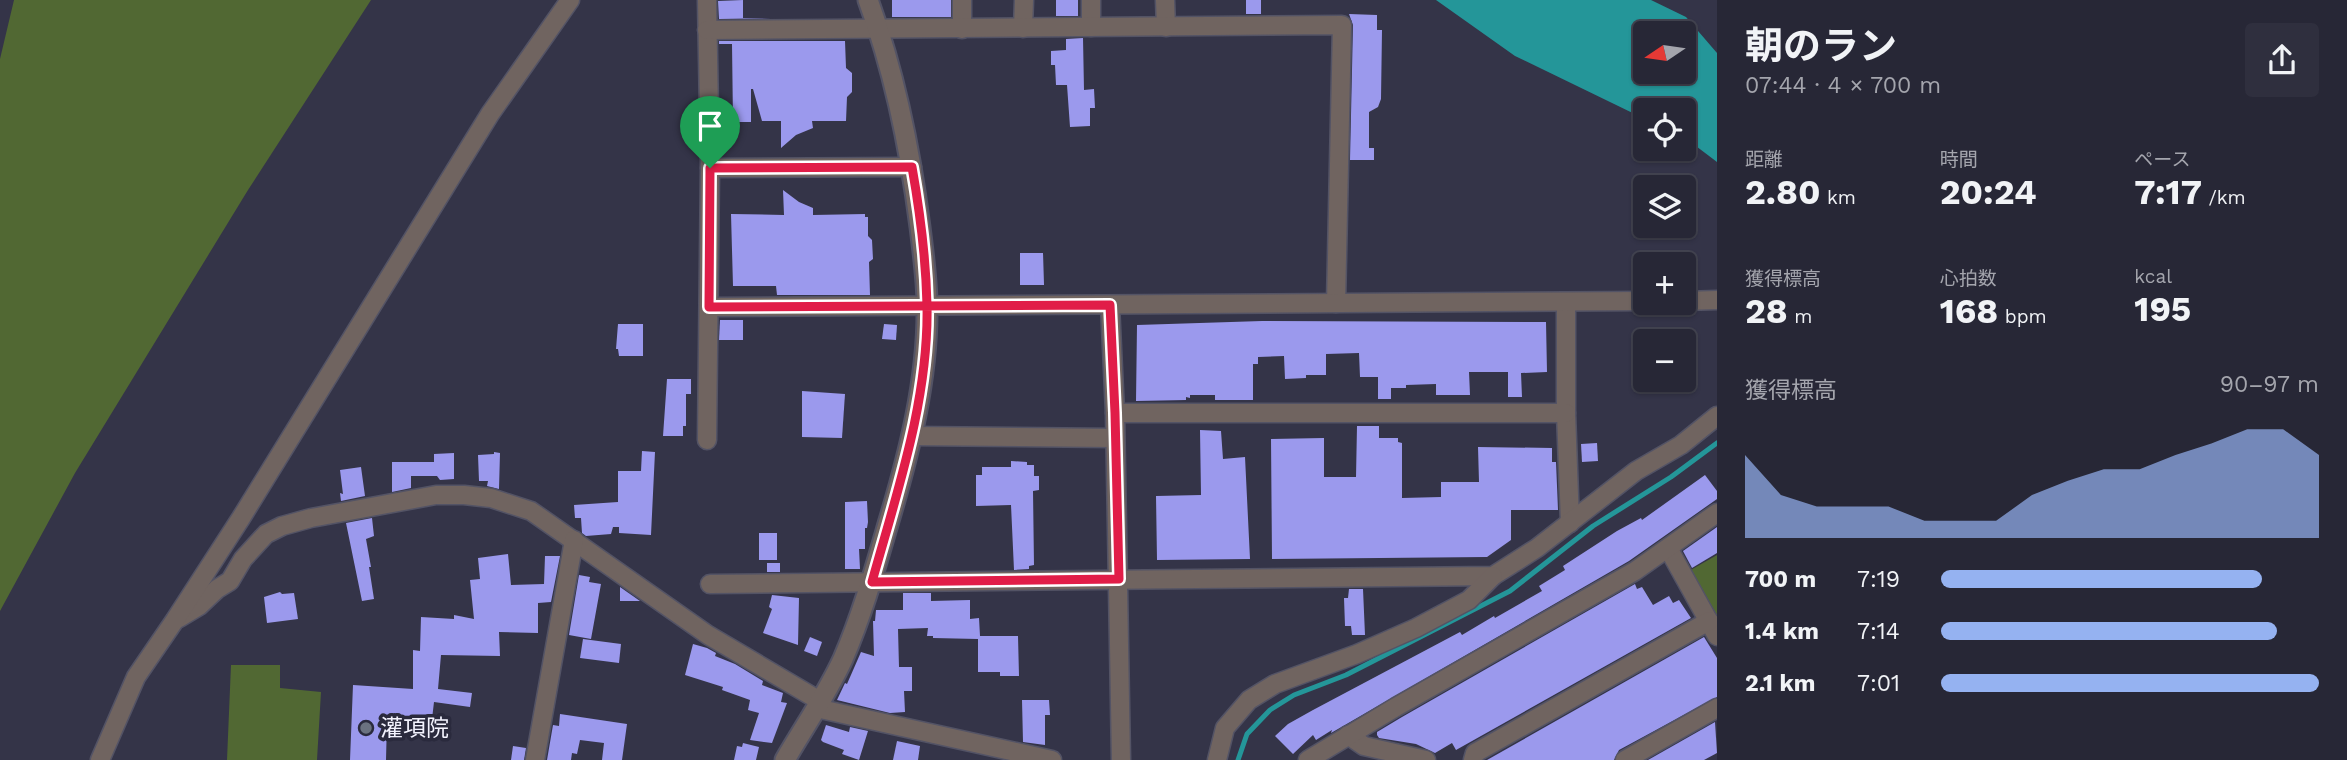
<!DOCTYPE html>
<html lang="ja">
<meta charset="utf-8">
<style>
:root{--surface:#272736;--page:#2f2f3e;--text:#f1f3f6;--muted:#a4a5ad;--line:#434451;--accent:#95b2f1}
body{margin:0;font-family:"Work Sans","Noto Sans JP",sans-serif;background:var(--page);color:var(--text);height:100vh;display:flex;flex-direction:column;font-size:26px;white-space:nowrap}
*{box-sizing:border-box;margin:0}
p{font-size:23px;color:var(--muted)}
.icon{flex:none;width:38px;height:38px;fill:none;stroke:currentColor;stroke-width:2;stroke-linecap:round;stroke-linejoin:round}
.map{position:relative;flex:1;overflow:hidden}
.side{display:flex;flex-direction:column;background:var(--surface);width:630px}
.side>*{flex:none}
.needle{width:46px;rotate:257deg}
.tools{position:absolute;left:1633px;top:21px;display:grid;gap:14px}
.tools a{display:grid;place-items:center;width:63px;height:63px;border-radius:7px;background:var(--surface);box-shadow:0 2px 5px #0004,0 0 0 2px var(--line);font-size:35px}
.pin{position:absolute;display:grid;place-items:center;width:60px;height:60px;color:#fff;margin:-72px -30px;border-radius:50% 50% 50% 0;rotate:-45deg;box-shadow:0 0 7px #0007}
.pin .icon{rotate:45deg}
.round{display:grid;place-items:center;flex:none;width:74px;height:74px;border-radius:7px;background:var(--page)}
.headline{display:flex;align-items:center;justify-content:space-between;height:119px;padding:0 28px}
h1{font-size:38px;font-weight:700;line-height:52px}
.figures{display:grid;grid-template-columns:repeat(3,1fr);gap:10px;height:119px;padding:7px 28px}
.figures div{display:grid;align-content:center}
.figures b{font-size:35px;font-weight:700}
.figures small{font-size:19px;font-weight:400}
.figures p{font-size:19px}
.chart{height:196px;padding:14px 28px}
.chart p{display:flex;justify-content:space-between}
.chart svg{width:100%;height:126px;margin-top:7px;fill:var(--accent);opacity:.7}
ul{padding:0 28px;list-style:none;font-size:23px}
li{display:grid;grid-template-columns:112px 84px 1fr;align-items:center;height:52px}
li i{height:18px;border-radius:9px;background:var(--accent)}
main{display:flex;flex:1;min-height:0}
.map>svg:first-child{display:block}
.green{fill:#516833}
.water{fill:#249699;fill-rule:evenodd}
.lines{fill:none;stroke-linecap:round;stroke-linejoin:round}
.stream{stroke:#249699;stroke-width:5}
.building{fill:#9b99ed}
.minor-casing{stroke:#535365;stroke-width:21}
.tertiary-casing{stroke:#535365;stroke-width:23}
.minor{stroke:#706460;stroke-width:18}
.tertiary{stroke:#706460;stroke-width:19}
.route-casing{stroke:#fff;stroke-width:14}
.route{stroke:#e11d48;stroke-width:9}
.worship-dot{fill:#6b7280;stroke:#2a2a3d;stroke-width:2.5}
.labels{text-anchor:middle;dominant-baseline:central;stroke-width:7;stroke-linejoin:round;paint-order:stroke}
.poi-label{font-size:23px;fill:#f3f3fe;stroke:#2a2a3d;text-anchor:start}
</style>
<main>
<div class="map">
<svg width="1717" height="760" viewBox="0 0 1717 760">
<rect width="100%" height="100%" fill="#343448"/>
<g class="green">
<path d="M14 0H371L248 190 75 473 0 611V59Z"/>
<path d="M1717 555V619L1689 571Z"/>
<path d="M231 665H280V688L321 692 317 760H227Z"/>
</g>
<path class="water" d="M1436 0H1651L1686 17 1717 53V162L1684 137V110H1645V119L1515 56ZM1645 33H1684V72H1645Z"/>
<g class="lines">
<path class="stream" d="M1238 760 1247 734 1270 710 1294 695 1346 675 1510 591 1593 526 1671 477 1717 443"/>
</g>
<g class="building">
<path d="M743 0V18H771L719 19 718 1Z"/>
<rect x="892" y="0" width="59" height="17"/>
<rect x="1056" y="0" width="22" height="16"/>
<rect x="1246" y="0" width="15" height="14"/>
<path d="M1349 14 1377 15V30H1382L1381 99 1378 107 1369 112V148H1374V160H1350L1353 25Z"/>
<path d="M1083 38 1084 90 1094 89 1095 108H1090V126L1070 127 1067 85H1056L1055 65H1051V51L1066 50V39Z"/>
<path d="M719 41H845L846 68 852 73V92L847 97 846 121H812L813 128 796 135 781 148V121H762L753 89H751V122H733L732 44H719Z"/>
<path d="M783 190 799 202 813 208V215L865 214V217H868V236L872 240 873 259 869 262 870 295H777L776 286H733L731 214 784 215Z"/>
<path d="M1020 253H1043L1044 285H1020Z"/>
<path d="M720 320H743V340H719Z"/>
<path d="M1262 321 1546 322 1547 372 1521 373 1522 397H1508V372H1469L1470 395H1436V384L1406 385V388H1391V399H1378V377H1360L1359 353 1326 354V375H1306V378L1285 379 1284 356 1258 357V364H1253V400H1215V395H1190V398L1186 397V400L1136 401 1137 325Z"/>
<path d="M618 324H643V356H619L618 349H616Z"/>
<path d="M884 324 897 325 896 340 882 339Z"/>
<path d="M667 379H691V394H686V426H683V436H663Z"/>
<path d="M802 391 845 394 842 438 802 437Z"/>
<path d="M1357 426H1379V438H1398V442L1402 443V498L1441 497V482H1479L1478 447 1552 448V462H1556L1558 510H1511V540L1487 557 1272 559 1271 439 1324 438V477H1356Z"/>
<path d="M1200 430 1221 431 1223 459 1245 457 1250 559 1157 560 1156 496 1201 495Z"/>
<path d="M1597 443 1598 461 1582 462 1581 444Z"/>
<path d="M642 451 655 452 651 535 619 533V527H613L611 534 586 536 582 533 581 518H575L574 505 618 502V471H641Z"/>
<path d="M494 452 500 453 499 489 487 486 488 481H479L478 455 494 454Z"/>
<path d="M454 453V479L440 480 437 476H411V488L392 492V462H434V454Z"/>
<path d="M1011 461 1027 462V465H1034V476H1039V490L1033 491 1034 565 1029 566V569L1014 570 1011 505 976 506V475H982V467H1011Z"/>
<path d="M361 467 365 496 341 501 340 493 343 494 340 470Z"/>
<path d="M1705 475 1717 491V499L1629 561 1331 733 1332 730 1316 740 1313 735 1293 754 1275 736 1288 724 1313 710 1460 632 1462 635 1494 616 1495 618 1542 591 1539 586 1565 570 1563 566 1617 531 1641 518 1642 520Z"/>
<path d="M867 501 868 522 867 528H865V549H859L860 569H845V502Z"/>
<path d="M372 518 374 536 366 539 371 567H369L374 599 362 601 346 523Z"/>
<path d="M1717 527V553L1692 568 1683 551Z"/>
<rect x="759" y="533" width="18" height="27"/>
<path d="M508 554 511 585 544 584 545 556H560L551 602 538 603V633L499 632 500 656 441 655 438 689 472 693 470 707 434 702 432 719 397 716V721L387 720 386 760H350L353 685 413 689V650L420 651 421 617 454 619V615L474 619 470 580 480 579 478 558Z"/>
<rect x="767" y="563" width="13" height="9"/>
<path d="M579 575 590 577 589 582 601 584 591 639 569 635Z"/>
<path d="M1635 584 1637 589 1642 587 1653 605 1669 596 1673 603 1679 600 1691 618 1456 750 1452 743 1435 753 1416 744 1379 738 1377 735V732L1402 717Z"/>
<path d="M620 587 640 601H620Z"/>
<path d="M1349 589H1363L1365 635H1352L1351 626H1345L1344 598H1348Z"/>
<path d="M280 592 282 594 294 593 298 619 267 623 264 597Z"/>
<path d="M903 593H931V601L970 600V619L979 618 980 636H1018L1019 676H1000V672H978V639L933 638V636H927L928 628 898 629 899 667H912V691H904L905 712 890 713 837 700 845 683 847 684 861 652 874 656 873 621H875L876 610H903Z"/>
<path d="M772 595 799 598 798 645 763 633 772 609 769 607Z"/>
<path d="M810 637 822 642 817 656 804 651Z"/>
<path d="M1704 637 1717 658V697L1619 750 1614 760H1487Z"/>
<path d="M583 639 621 644 619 663 580 658Z"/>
<path d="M693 644 707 648 716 653 715 656 735 664 763 681 762 685 783 693 781 702 787 703 772 743 750 740 759 713 748 710 750 700 722 690 723 687 685 675Z"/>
<path d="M1022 700H1049L1050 715H1045V745L1023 742Z"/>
<path d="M560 714 627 724 622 760H602L604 743 580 740 577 754 572 753 571 760H547L553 725 559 726Z"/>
<path d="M1715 722 1717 753 1704 760H1648Z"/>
<path d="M826 725 849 732 850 727 868 731 859 760 842 754 844 750 823 742 821 740Z"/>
<path d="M897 741 920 746 918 760H893Z"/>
<path d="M743 743 759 747 756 760H734L737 746 742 747Z"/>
<path d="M513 746 526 748 524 760H511Z"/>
</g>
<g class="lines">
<g class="minor-casing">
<g id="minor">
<path d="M707 0 710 168 707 440"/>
<path d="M962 0V29"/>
<path d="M1165 0 1166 27"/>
<path d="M1091 27V0"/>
<path d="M1023 28 1024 0"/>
<path d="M707 30 1342 25 1336 303"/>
<path d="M710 168 912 167"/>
<path d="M1684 301 1717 300"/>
<path d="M1566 302V413L1570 523"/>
<path d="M1110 305 1115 413 1121 760"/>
<path d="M709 307 1645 301"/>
<path d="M1115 413H1566"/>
<path d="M911 436 1114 438"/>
<path d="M1668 548 1717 636"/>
<path d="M710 584 1493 576 1537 548 1636 471 1681 445 1717 416"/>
<path d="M179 618 199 606 217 589 230 581 243 559 266 534 282 526 311 518 436 495H464L491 498 531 511 708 635 820 701"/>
<path d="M816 708 1052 760"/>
<path d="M1348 735 1364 746 1426 760"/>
<path d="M100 760 136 677 175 620 241 518 490 114 570 0"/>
<path d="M535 760 574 540"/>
<path d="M1217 760 1225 728 1249 700 1275 684 1357 654 1416 628 1469 600 1493 576"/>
<path d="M1308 760 1396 707 1635 571 1717 513"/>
<path d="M1473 760 1475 753 1709 621"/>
<path d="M1625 760 1717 708"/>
</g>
</g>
<g class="tertiary-casing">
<path id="tertiary" d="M785 760C804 727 827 694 843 659 862 615 875 569 888 524 909 454 928 379 927 306 927 279 923 252 920 227 910 149 895 73 868 0"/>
</g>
<use href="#minor" class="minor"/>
<use href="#tertiary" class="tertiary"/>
</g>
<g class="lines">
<g class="route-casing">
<path id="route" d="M710 168 912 167C920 212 926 260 927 305 929 399 897 492 872 582L1119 579 1115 413 1110 305 709 307 710 168"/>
</g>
<use href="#route" class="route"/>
</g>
<circle class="worship-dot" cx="366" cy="728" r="7"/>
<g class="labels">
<g class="poi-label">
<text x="380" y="728">灌項院</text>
</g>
</g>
</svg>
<div class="tools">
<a><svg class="needle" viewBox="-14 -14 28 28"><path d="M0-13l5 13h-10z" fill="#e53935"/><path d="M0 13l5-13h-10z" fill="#a4a5ad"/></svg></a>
<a><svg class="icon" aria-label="locate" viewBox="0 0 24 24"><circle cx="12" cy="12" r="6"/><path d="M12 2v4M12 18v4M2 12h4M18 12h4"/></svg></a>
<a><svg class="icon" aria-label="layers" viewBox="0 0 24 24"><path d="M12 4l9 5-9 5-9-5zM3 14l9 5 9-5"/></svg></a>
<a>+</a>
<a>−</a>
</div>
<div class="pin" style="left:710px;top:168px;background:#1e9e55"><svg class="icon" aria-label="arrive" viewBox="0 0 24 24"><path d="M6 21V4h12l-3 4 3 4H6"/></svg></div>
</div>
<section class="side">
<div class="headline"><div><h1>朝のラン</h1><p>07:44 · 4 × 700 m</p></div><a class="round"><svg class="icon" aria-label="share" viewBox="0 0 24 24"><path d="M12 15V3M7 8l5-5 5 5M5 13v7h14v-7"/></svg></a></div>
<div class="figures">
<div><p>距離</p><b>2.80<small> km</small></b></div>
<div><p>時間</p><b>20:24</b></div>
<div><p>ペース</p><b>7:17<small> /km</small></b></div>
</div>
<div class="figures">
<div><p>獲得標高</p><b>28<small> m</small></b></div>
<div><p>心拍数</p><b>168<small> bpm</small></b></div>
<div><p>kcal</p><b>195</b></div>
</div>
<div class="chart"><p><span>獲得標高</span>90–97 m</p>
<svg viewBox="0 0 160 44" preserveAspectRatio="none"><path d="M0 44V15L10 29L20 33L30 33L40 33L50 38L60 38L70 38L80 29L90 24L100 20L110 20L120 15L130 11L140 6L150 6L160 15V44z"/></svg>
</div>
<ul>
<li><b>700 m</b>7:19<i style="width:85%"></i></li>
<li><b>1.4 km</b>7:14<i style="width:89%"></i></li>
<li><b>2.1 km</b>7:01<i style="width:100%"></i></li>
</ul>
</section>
</main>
